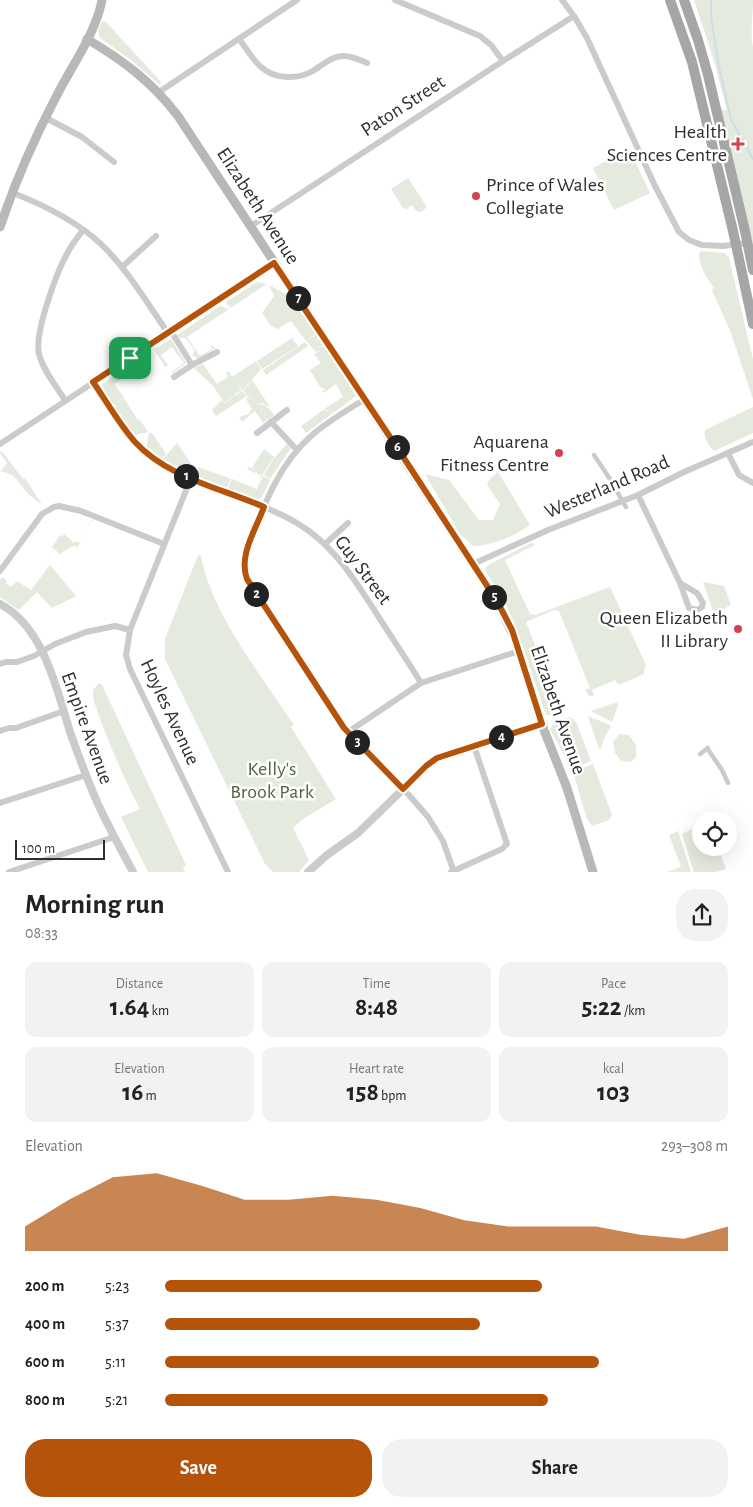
<!DOCTYPE html>
<meta charset="utf-8">
<style>
:root{--surface:#fff;--page:#f2f2f2;--text:#222;--muted:#767676;--accent:#b45309}
body{margin:0;font-family:"Alegreya Sans",sans-serif;background:var(--page);color:var(--text);height:100vh;display:flex;flex-direction:column;font-size:19px;white-space:nowrap}
*{box-sizing:border-box;margin:0}
p{font-size:16px;color:var(--muted)}
.icon{flex:none;width:28px;height:28px;fill:none;stroke:currentColor;stroke-width:2;stroke-linecap:round;stroke-linejoin:round}
.map{position:relative;height:872px;overflow:hidden}
.side{display:flex;flex-direction:column;background:var(--surface);flex:1}
.side>*{flex:none}
.tools{position:absolute;left:692px;top:811px;display:grid;gap:10px}
.tools a{display:grid;place-items:center;width:45px;height:45px;border-radius:50%;background:var(--surface);box-shadow:0 5px 20px #0002;font-size:25px}
.scale{position:absolute;left:15px;bottom:12px;width:90px;box-sizing:border-box;padding-left:5px;border:2px solid #2e2e2e;border-top:0;font-size:14px;line-height:18px;white-space:nowrap;color:#2e2e2e;-webkit-text-stroke:4px #fff;paint-order:stroke}
.pin{position:absolute;display:grid;place-items:center;width:42px;height:42px;color:#fff;margin:-21px;border-radius:10px;box-shadow:0 2px 8px #0006}
.km{position:absolute;width:25px;height:25px;margin:-12px;border-radius:50%;background:#222;color:#fff;font-size:14px;line-height:25px;text-align:center}
.round{display:grid;place-items:center;flex:none;width:52px;height:52px;border-radius:20px;background:var(--page)}
.headline{display:flex;align-items:center;justify-content:space-between;height:85px;padding:0 25px}
h1{font-size:28px;font-weight:700;line-height:38px}
.metrics{display:grid;grid-template-columns:repeat(3,1fr);gap:8px;height:85px;padding:5px 25px}
.metrics div{display:grid;align-content:center;border-radius:12px;background:var(--page);text-align:center}
.metrics b{font-size:25px;font-weight:700}
.metrics small{font-size:14px;font-weight:400}
.metrics p{font-size:14px}
.chart{height:140px;padding:10px 25px}
.chart p{display:flex;justify-content:space-between}
.chart svg{width:100%;height:90px;margin-top:5px;fill:var(--accent);opacity:.7}
.cta{display:flex;gap:10px;margin-top:auto;padding:10px 25px}
.cta a{flex:1;height:58px;border-radius:20px;background:var(--accent);color:#fff;font-size:20px;font-weight:700;line-height:58px;text-align:center}
.cta a+a{background:var(--page);color:var(--text)}
ul{padding:0 25px;list-style:none;font-size:16px}
li{display:grid;grid-template-columns:80px 60px 1fr;align-items:center;height:38px}
li i{height:12px;border-radius:6px;background:var(--accent)}
.map>svg:first-child{display:block}
.green{fill:#e4eadd}
.lines{fill:none;stroke-linecap:round;stroke-linejoin:round}
.stream{stroke:#cbdee8;stroke-width:2}
.pedestrian{stroke:#cbcbcb;stroke-width:4.5}
.minor{stroke:#cbcbcb;stroke-width:6}
.tertiary{stroke:#cbcbcb;stroke-width:8}
.secondary{stroke:#b8b8b8;stroke-width:9}
.primary{stroke:#a6a6a6;stroke-width:10}
.route-casing{stroke:#fff;stroke-width:10}
.route{stroke:#b45309;stroke-width:6}
.poi-dot{fill:#d24351;stroke:#fff;stroke-width:2}
.labels{text-anchor:middle;dominant-baseline:central;stroke-width:5;stroke-linejoin:round;paint-order:stroke}
.street-label{font-size:20px;fill:#2e2e2e;stroke:#fff}
.poi-label{font-size:20px;fill:#2e2e2e;stroke:#fff;text-anchor:end}
.park-label{font-size:20px;fill:#526540;stroke:#fff}
</style>
<div class="map">
<svg width="753" height="872" viewBox="0 0 753 872">
<rect width="100%" height="100%" fill="#fff"/>
<g class="green">
<path d="M694 0H753C753 14 750 35 753 47V245L720 108 727 111 714 61Z"/>
<path d="M102 21 106 22 161 82 160 85 131 60 100 38 98 31Z"/>
<path d="M629 149 650 193 614 210 593 168Z"/>
<path d="M408 178 427 207 421 212 416 211 412 205 407 209 403 208 391 189Z"/>
<path d="M701 251 725 253 729 258 753 359V399L731 333 712 290 714 288C708 280 698 265 699 254Z"/>
<path d="M257 282 267 284 230 308V302L229 308 226 302Z"/>
<path d="M269 285 291 297 316 334 306 341 291 321 279 328 280 330 271 326 262 313 274 296Z"/>
<path d="M220 306 229 309 187 337 200 356 212 349 210 344 215 348 198 359 192 355 195 351 186 338H180L177 335Z"/>
<path d="M316 335 323 346 315 347H324L356 396 306 433 301 426 323 410 334 412 324 409 343 397 336 384 324 393 322 391 325 389 320 387 310 370 321 363 314 354 323 349 316 352 306 341Z"/>
<path d="M292 338 298 346 262 369 257 361Z"/>
<path d="M171 339 186 363 172 374V372L184 363 172 347 161 355 168 365 165 367 154 349Z"/>
<path d="M305 342 308 346 266 375 263 370Z"/>
<path d="M256 361 261 369 243 390 232 377Z"/>
<path d="M203 364 217 384 228 377 226 373 228 371 242 390 236 393 234 396 224 402 213 386 194 368Z"/>
<path d="M130 365 134 370 114 384 124 397 113 405 103 390 102 384Z"/>
<path d="M252 380 270 407 261 403 255 404C264 404 269 407 274 415L268 420 263 414 267 420 263 423 255 411 242 422 239 417 248 414 252 409 246 399 248 397 254 402 243 391Z"/>
<path d="M242 391 247 396 216 416 212 410 222 400 224 403Z"/>
<path d="M124 398 137 419 140 420 148 432 134 435 116 409V406L113 405Z"/>
<path d="M753 407V433L714 451C709 447 703 436 705 430Z"/>
<path d="M149 433H152L166 454 161 459 146 448Z"/>
<path d="M177 443 192 465 196 467 194 475 162 460Z"/>
<path d="M287 444 291 448 270 479 264 475 274 458Z"/>
<path d="M264 449 274 457 259 480 261 475 257 474V471L255 473 247 469 248 467 256 470 252 468Z"/>
<path d="M1 450 23 479 25 478 42 505 28 494 14 476 1 471 7 463 0 453Z"/>
<path d="M198 467 231 479 227 488 196 476Z"/>
<path d="M498 472 530 525C512 537 494 545 473 546L460 534 425 474 449 480 479 520H493L500 504 487 485 489 480Z"/>
<path d="M263 476 270 480 262 497 257 500 228 489 232 479 257 489Z"/>
<path d="M91 520 94 521H91L78 547 73 546 58 555 59 553 52 547 60 535 62 537 64 534 70 539 73 543 76 541 80 543Z"/>
<path d="M531 543 535 545 505 560 530 614 535 615 610 587 646 665 644 670V674L619 685 615 680 592 690 594 696H589L585 690 590 688 559 611 554 610 526 622 557 703 563 701 564 704 561 710 551 715H546L517 629 504 600 485 570 488 565Z"/>
<path d="M198 555 201 556C211 611 256 668 287 715L294 725 291 727 336 799 303 819 293 828 309 860 299 872H273L265 864 165 659V639Z"/>
<path d="M50 565 76 596 52 608 37 592 19 610 0 597V580L2 577 7 581 6 583 11 587 17 581 31 590Z"/>
<path d="M703 582 724 586 731 605 714 614Z"/>
<path d="M99 683 102 685 186 865 183 868 185 872H148L121 817 140 809C124 779 111 748 99 716 97 708 92 699 93 690Z"/>
<path d="M617 702 618 706 612 722 591 711Z"/>
<path d="M588 716 610 725 611 727 605 736 601 748 599 749Z"/>
<path d="M570 717 576 722 591 761 572 769 550 729 554 724Z"/>
<path d="M619 734 629 735 636 745V757L631 762 621 761 615 753 613 742Z"/>
<path d="M593 764 612 815 609 820 592 826 587 819 573 772Z"/>
<path d="M701 824V848H718L726 869 716 872H694L682 834Z"/>
<path d="M678 831 691 872H667L681 867 669 835Z"/>
</g>
<g class="lines">
<path class="stream" d="M711 0V16L719 67 731 119 753 159"/>
<g class="pedestrian">
<path d="M594 455 608 476 626 507"/>
<path d="M707 748 722 770 728 783"/>
<path d="M700 754 708 748"/>
</g>
<g class="minor">
<path d="M395 0 480 36 491 45 503 61"/>
<path d="M562 0 574 16 587 38 655 186 679 232 689 240 702 245 723 246 747 243"/>
<path d="M239 39C246 48 252 59 261 67 274 79 297 80 313 71 322 65 332 56 344 56 352 56 360 60 367 63"/>
<path d="M159 92 297 0"/>
<path d="M46 118 82 137 114 162"/>
<path d="M13 193C44 205 76 221 101 244 128 270 147 303 168 333"/>
<path d="M251 226 503 61 574 16"/>
<path d="M122 267 156 236"/>
<path d="M171 331 192 365"/>
<path d="M174 377 192 365 217 352"/>
<path d="M93 382C111 406 125 436 148 455 193 491 261 496 309 531 339 553 358 585 378 616 392 638 407 660 421 683"/>
<path d="M365 399C346 411 327 422 311 436 276 467 262 511 246 553 242 567 245 577 253 589L344 728 408 794 428 817 443 841 454 872"/>
<path d="M65 400C56 386 43 370 39 354 34 333 57 271 68 252 72 244 78 237 83 230"/>
<path d="M271 422 297 450"/>
<path d="M257 433 287 410"/>
<path d="M0 444 275 263"/>
<path d="M728 453 739 475 753 483"/>
<path d="M191 478 130 630 126 655 130 669 228 872"/>
<path d="M638 495 680 583 689 608 697 610 702 607 703 603 697 593 680 583"/>
<path d="M325 544 348 523"/>
<path d="M473 564 548 530 638 495 684 472 753 442"/>
<path d="M0 571 42 514 54 507 59 506 81 511 164 544"/>
<path d="M0 664 6 662H17L34 656 55 644 86 632 115 626 130 630"/>
<path d="M0 731 9 728H16L64 711"/>
<path d="M348 732 421 683 519 651"/>
<path d="M0 803 86 775"/>
<path d="M9 872 114 837"/>
<path d="M451 872 502 849 507 844 474 746"/>
</g>
<g class="tertiary">
<path d="M0 604C43 626 57 689 70 732 77 751 84 771 92 790 103 818 119 845 133 872"/>
<path d="M308 872 327 855 358 833 431 762 446 755 542 724"/>
</g>
<g class="secondary">
<path d="M87 39C124 61 152 82 178 116L497 601 514 637 544 730 567 788 593 872"/>
<path d="M0 227C15 182 34 139 56 97 71 67 96 33 102 0"/>
</g>
<g class="primary">
<path d="M670 0 692 62 733 231 753 324"/>
<path d="M684 0 698 40 708 75 745 231 753 270"/>
</g>
</g>
<g class="lines">
<g class="route-casing">
<path id="route" d="M274 263 398 449 497 601 512 630 542 724 437 758 426 766 403 789 344 728 247 579C238 556 256 529 264 507 221 488 168 478 135 442 119 424 107 402 93 382Z"/>
</g>
<use href="#route" class="route"/>
</g>
<g class="poi-dot">
<path d="M735.5 136.5h5v5h5v5h-5v5h-5v-5h-5v-5h5z"/>
<circle cx="476" cy="196" r="5"/>
<circle cx="559" cy="453" r="5"/>
<circle cx="738" cy="629" r="5"/>
</g>
<g class="labels">
<g class="street-label">
<text transform="translate(403 106) rotate(-33)">Paton Street</text>
<text transform="translate(258 206) rotate(57)">Elizabeth Avenue</text>
<text transform="translate(607 487) rotate(-23)">Westerland Road</text>
<text transform="translate(363 570) rotate(53)">Guy Street</text>
<text transform="translate(558 710) rotate(71)">Elizabeth Avenue</text>
<text transform="translate(170 712) rotate(65)">Hoyles Avenue</text>
<text transform="translate(87 728) rotate(70)">Empire Avenue</text>
</g>
<g class="poi-label">
<text x="727" y="132">Health<tspan x="727" dy="23">Sciences Centre</tspan></text>
<text x="486" y="185" text-anchor="start">Prince of Wales<tspan x="486" dy="23">Collegiate</tspan></text>
<text x="549" y="442">Aquarena<tspan x="549" dy="23">Fitness Centre</tspan></text>
<text x="728" y="618">Queen Elizabeth<tspan x="728" dy="23">II Library</tspan></text>
</g>
<g class="park-label">
<text x="272" y="769">Kelly's<tspan x="272" dy="23">Brook Park</tspan></text>
</g>
</g>
</svg>
<div class="tools">
<a><svg class="icon" aria-label="locate" viewBox="0 0 24 24"><circle cx="12" cy="12" r="6"/><path d="M12 2v4M12 18v4M2 12h4M18 12h4"/></svg></a>
</div>
<div class="scale">100 m</div>
<div class="pin" style="left:130px;top:358px;background:#1e9e55"><svg class="icon" aria-label="arrive" viewBox="0 0 24 24"><path d="M6 21V4h12l-3 4 3 4H6"/></svg></div>
<b class="km" style="left:186px;top:476px">1</b>
<b class="km" style="left:256px;top:594px">2</b>
<b class="km" style="left:357px;top:742px">3</b>
<b class="km" style="left:501px;top:737px">4</b>
<b class="km" style="left:494px;top:597px">5</b>
<b class="km" style="left:397px;top:447px">6</b>
<b class="km" style="left:298px;top:298px">7</b>
</div>
<section class="side">
<div class="headline"><div><h1>Morning run</h1><p>08:33</p></div><a class="round"><svg class="icon" aria-label="share" viewBox="0 0 24 24"><path d="M12 15V3M7 8l5-5 5 5M5 13v7h14v-7"/></svg></a></div>
<div class="metrics">
<div><p>Distance</p><b>1.64<small> km</small></b></div>
<div><p>Time</p><b>8:48</b></div>
<div><p>Pace</p><b>5:22<small> /km</small></b></div>
</div>
<div class="metrics">
<div><p>Elevation</p><b>16<small> m</small></b></div>
<div><p>Heart rate</p><b>158<small> bpm</small></b></div>
<div><p>kcal</p><b>103</b></div>
</div>
<div class="chart"><p><span>Elevation</span>293–308 m</p>
<svg viewBox="0 0 160 44" preserveAspectRatio="none"><path d="M0 44V32L10 19L20 8L30 6L40 12L50 19L60 19L70 17L80 19L90 23L100 29L110 32L120 32L130 32L140 36L150 38L160 32V44z"/></svg>
</div>
<ul>
<li><b>200 m</b>5:23<i style="width:67%"></i></li>
<li><b>400 m</b>5:37<i style="width:56%"></i></li>
<li><b>600 m</b>5:11<i style="width:77%"></i></li>
<li><b>800 m</b>5:21<i style="width:68%"></i></li>
</ul>
<div class="cta"><a>Save</a><a>Share</a></div>
</section>
